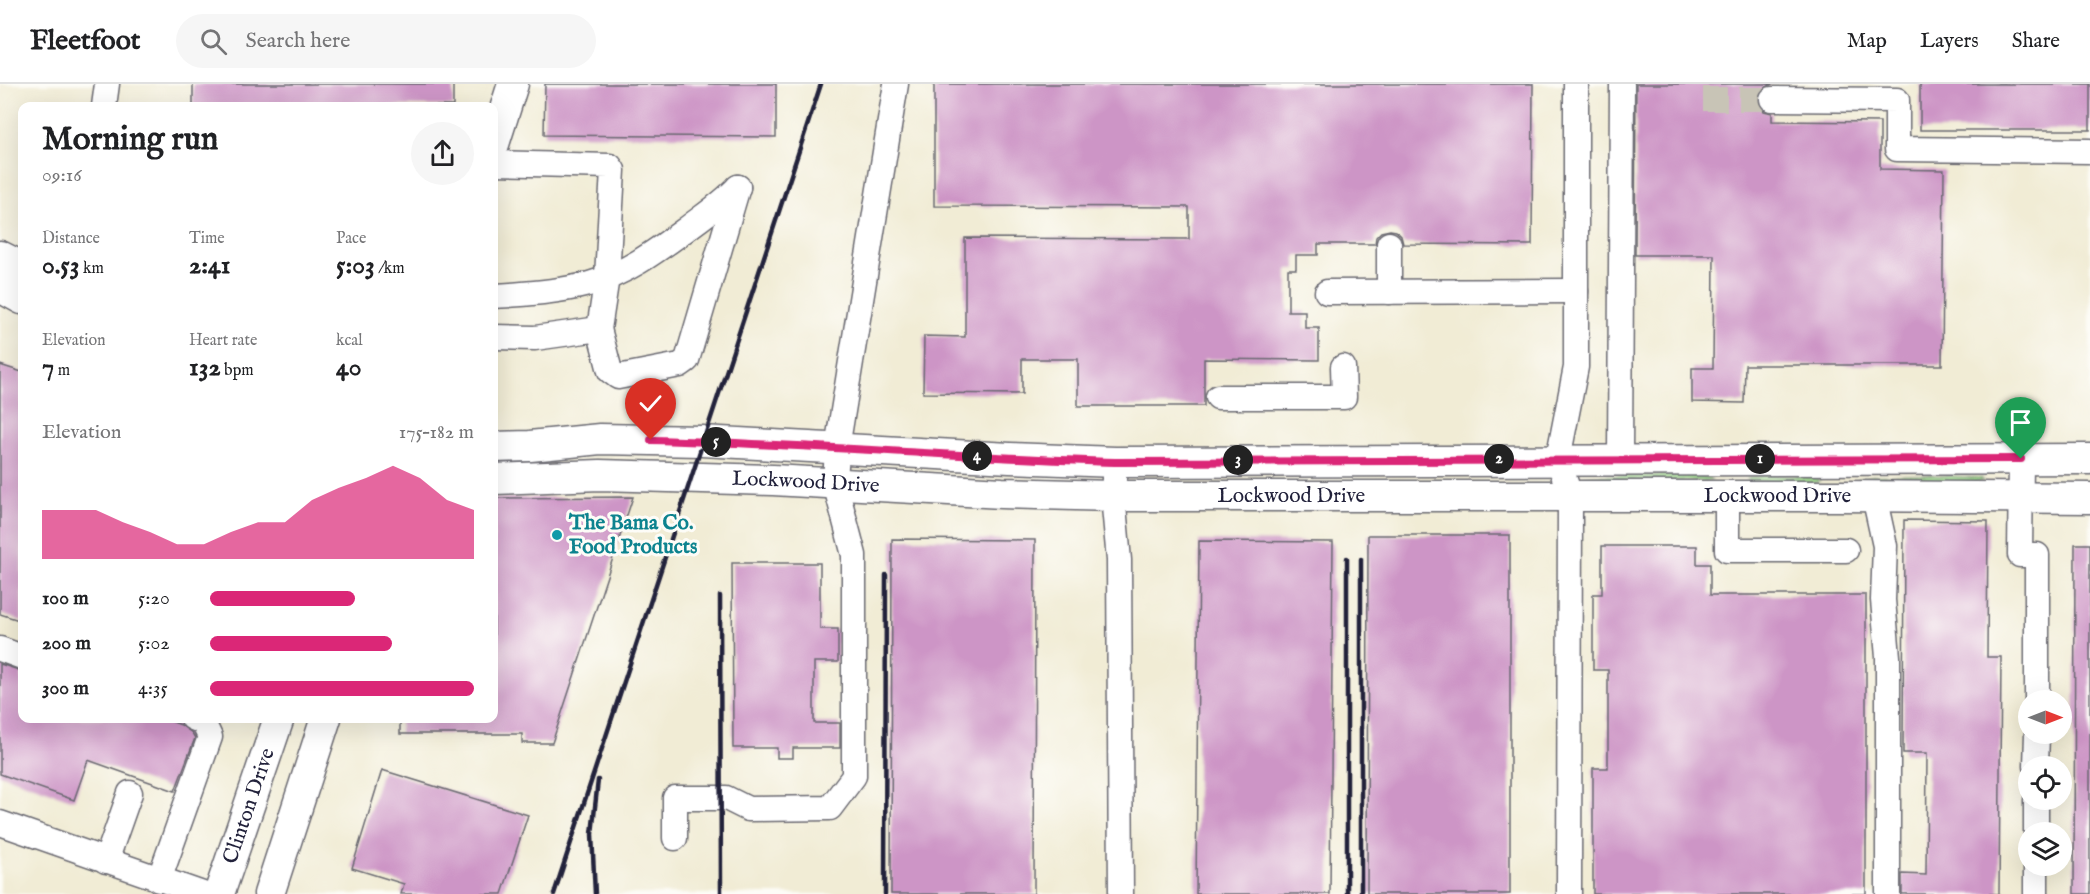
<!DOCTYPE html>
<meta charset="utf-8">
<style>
:root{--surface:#fff;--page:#f6f6f6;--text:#202124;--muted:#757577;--line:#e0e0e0;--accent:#db2777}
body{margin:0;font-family:"IM FELL English",serif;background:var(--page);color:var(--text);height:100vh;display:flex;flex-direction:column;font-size:22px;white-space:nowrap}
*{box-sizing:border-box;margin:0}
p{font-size:20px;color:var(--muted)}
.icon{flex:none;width:33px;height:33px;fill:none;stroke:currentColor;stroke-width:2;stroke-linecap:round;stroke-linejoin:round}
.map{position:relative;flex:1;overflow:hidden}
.drawer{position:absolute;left:18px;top:18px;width:480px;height:621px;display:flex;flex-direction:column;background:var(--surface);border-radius:12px;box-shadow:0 6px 24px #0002}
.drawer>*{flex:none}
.needle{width:39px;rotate:90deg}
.tools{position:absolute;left:2018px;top:606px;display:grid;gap:12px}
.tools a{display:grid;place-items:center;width:54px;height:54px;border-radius:50%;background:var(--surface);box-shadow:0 6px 24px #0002;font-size:30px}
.pin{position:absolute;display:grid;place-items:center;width:51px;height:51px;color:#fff;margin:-62px -26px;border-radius:50% 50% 50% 0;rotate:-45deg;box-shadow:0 0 6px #0007}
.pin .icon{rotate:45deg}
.km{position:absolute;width:30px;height:30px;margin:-15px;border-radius:50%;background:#222;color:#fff;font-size:16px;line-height:30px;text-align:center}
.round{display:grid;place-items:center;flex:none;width:63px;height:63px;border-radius:32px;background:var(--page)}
.headline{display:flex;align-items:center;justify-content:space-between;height:102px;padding:0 24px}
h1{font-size:33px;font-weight:700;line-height:45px}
.figures{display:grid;grid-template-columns:repeat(3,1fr);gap:9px;height:102px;padding:6px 24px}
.figures div{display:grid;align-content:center}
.figures b{font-size:26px;font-weight:700}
.figures small{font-size:16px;font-weight:400}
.figures p{font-size:16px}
.chart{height:168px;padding:12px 24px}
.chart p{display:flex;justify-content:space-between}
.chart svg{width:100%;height:108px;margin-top:6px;fill:var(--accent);opacity:.7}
ul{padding:0 24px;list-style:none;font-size:20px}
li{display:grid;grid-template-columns:96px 72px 1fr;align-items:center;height:45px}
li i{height:15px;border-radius:8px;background:var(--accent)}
header{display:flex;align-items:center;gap:36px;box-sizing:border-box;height:84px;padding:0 30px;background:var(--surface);border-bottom:2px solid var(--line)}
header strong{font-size:28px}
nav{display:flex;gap:33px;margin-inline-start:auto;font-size:21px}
.search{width:420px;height:54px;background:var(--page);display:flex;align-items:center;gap:15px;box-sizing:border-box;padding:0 21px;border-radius:33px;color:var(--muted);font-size:22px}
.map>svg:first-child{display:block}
.green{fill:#9ed98c;stroke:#607e64;stroke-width:1.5}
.building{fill:#cd95c6}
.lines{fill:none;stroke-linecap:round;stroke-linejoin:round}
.minor-tunnel{stroke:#c8c4b6;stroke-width:24;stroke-dasharray:24 12;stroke-linecap:butt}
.minor-casing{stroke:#6a6971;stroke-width:27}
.major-casing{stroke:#6a6971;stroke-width:33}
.minor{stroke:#fff;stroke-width:24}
.major{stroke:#fff;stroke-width:30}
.rail{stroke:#22223b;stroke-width:4.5}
.route-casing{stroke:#fff;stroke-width:12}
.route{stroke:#db2777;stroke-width:8}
.culture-dot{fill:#0f9aa8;stroke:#fdfcf7;stroke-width:2}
.labels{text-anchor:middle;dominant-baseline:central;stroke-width:6;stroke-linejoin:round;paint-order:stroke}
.street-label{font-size:21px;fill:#22223b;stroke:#fdfcf7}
.culture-label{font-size:21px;font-weight:bold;fill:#0d838f;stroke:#fdfcf7;text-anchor:start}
</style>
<header>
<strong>Fleetfoot</strong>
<div class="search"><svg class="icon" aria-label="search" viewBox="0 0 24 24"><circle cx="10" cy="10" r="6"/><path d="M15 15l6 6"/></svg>Search here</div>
<nav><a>Map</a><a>Layers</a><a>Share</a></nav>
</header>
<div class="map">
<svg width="2090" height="810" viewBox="0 0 2090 810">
<rect width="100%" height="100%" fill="#fdfcf7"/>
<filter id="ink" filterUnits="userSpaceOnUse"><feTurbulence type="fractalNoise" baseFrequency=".0167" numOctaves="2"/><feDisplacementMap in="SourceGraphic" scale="12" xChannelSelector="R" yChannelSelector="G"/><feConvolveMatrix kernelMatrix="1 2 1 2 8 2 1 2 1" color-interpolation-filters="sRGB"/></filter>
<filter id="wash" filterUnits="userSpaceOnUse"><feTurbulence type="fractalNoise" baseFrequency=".008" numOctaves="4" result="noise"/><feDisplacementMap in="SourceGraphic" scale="24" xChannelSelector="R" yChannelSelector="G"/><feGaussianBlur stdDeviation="1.35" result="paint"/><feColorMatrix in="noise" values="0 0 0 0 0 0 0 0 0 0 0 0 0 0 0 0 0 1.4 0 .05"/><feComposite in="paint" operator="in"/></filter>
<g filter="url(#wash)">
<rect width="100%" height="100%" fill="#f1ecd5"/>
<g class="green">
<path d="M1669 391H1697L1710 394 1711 397 1583 396 1585 393 1595 392Z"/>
<path d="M1767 391 1800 392 1818 394 1819 397 1815 399 1748 397V394Z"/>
<path d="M1929 391 1981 394 1983 397 1967 401 1857 397 1859 395 1873 392Z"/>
</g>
<g id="blocks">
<g class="building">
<rect x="193" y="0" width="260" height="22"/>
<path d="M545 0H776V53L544 51Z"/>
<path d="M934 0H1533L1532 161 1403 160 1401 152 1396 147 1390 146 1381 148 1376 153 1375 160H1318V171H1296V185H1288V227H1305V244H1319V276L1204 275V322H1078V275H1022V310L923 309 924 252 965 253V154L1189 155V123L934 122Z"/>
<path d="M1636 0H1772L1760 7 1758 15 1760 22 1764 27 1772 29V37L1880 38V85L1944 86 1942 281H1745L1744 319 1692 318V284H1713L1714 171H1635Z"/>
<rect x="1920" y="0" width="170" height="46"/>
<path d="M0 281 22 288V537L0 530Z"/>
<path d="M633 413 552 659H522V650H400V634H494V414Z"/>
<path d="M1904 436 1988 437 1987 573H2001L1999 810H1902V790L1926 791 1927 669H1903Z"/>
<path d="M1368 451H1510V810H1367Z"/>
<path d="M892 455 1035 456 1034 810H891Z"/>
<path d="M1199 457 1333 458 1330 810H1196Z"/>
<path d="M2075 460H2090V810H2074Z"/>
<path d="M1602 462H1697V480H1710V511H1866V810H1593V684H1608V586H1593V510H1602Z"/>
<path d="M732 479H820V545H838V578H814V639H840V664H793V674H777V664H733Z"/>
<path d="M0 580 22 587V634H162L181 641 192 649 195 654 175 707 88 676 74 716 0 690Z"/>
<path d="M382 686 528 731 502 810H401L404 800 352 784Z"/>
</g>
</g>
</g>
<g filter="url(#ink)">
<use href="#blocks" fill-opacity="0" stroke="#6a6971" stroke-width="1.5"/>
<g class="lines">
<path class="minor-tunnel" d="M1703 15H1772"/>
<g class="minor-casing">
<g id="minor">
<path d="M1772 15 1897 16V65L2090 67"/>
<path d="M104 22 107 0"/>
<path d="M494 79 610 82 613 86 607 193 599 245"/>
<path d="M1389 160V208"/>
<path d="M1327 208 1576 207"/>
<path d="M494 212C525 210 558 208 589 200 625 190 655 168 685 146 703 132 722 120 738 103"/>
<path d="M494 253 535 254 599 245 610 287 618 293 680 281 687 276 738 103"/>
<path d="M1218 313H1344L1343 283"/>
<path d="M1620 375 1622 0"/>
<path d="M2021 375 2020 471H2037V616"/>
<path d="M1115 378 1113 412 1119 476 1121 810"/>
<path d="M1727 412V466H1846"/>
<path d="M1874 412 1885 462 1883 516 1888 573V810"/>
<path d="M0 565 22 573"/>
<path d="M2036 682 2037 650"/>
<path d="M0 739 203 810"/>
<path d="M2036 748V716"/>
<path d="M675 754V714H726L748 725 830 724 854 692V471L835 399 837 364 896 0"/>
<path d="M106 777 130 709"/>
<path d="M159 796 210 653 203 638 193 634"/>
<path d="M1569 810 1570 411 1558 375 1576 283V0"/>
<path d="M2036 810V782"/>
</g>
</g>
<g class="major-casing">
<g id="major">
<path d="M494 60 513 0"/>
<path d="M0 172 22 183"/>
<path d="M0 203 22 215"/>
<path d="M494 363 530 362 600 355 702 357 1010 374 1115 378 2090 375"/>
<path id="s1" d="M494 395 600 391 773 396 1002 409 1113 412H1839L2090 414"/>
<path id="s2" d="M219 810 279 634"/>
<path d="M269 810 326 634"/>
</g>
</g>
<use href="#minor" class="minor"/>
<use href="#major" class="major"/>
<g class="rail">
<path d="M1347 474V810"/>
<path d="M1361 475V810"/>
<path d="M720 512 721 810"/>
<path d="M554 810 821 0"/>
<path d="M595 810 592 750 598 696"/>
<path d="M885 810 886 491"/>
</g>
</g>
</g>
<g class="lines" filter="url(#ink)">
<g class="route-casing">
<path id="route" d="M651 356C806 360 960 373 1115 378L2021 375"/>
</g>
<use href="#route" class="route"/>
</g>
<circle class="culture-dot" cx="557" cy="451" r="6"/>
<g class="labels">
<g class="street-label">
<text stroke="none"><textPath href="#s1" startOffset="312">Lockwood Drive</textPath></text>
<text stroke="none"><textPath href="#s1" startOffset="798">Lockwood Drive</textPath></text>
<text stroke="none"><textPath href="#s1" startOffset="1284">Lockwood Drive</textPath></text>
<text stroke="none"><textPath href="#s2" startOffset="93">Clinton Drive</textPath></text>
</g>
<g class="culture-label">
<text x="569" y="439">The Bama Co.<tspan x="569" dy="24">Food Products</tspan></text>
</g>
</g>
</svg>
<div class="tools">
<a><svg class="needle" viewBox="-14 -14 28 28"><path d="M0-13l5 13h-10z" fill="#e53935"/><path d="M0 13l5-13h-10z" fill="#757577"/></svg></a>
<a><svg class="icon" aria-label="locate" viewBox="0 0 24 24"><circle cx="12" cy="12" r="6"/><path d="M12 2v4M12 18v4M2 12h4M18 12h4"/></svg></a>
<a><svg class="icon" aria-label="layers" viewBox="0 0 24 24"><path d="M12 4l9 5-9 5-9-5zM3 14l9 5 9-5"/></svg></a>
</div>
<div class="pin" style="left:2021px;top:375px;background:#1e9e55"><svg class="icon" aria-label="arrive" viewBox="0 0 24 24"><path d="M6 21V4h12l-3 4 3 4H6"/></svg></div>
<div class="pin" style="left:651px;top:356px;background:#d93025"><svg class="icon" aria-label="check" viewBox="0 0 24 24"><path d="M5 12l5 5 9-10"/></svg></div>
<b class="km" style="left:1760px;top:375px">1</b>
<b class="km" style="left:1499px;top:375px">2</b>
<b class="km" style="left:1238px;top:376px">3</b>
<b class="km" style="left:977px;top:372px">4</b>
<b class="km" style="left:716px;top:358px">5</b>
<section class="drawer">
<div class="headline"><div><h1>Morning run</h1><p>09:16</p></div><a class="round"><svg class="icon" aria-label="share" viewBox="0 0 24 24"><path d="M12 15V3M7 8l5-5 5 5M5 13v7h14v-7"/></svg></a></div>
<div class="figures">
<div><p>Distance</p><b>0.53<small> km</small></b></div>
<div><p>Time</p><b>2:41</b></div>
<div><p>Pace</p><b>5:03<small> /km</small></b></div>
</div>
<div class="figures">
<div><p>Elevation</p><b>7<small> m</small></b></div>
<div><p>Heart rate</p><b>132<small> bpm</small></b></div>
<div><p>kcal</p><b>40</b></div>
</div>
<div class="chart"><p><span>Elevation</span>175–182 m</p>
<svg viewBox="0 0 160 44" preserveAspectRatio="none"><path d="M0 44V24L10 24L20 24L30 29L40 33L50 38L60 38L70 33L80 29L90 29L100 20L110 15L120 11L130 6L140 11L150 20L160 24V44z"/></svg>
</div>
<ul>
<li><b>100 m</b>5:20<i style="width:55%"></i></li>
<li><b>200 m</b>5:02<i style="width:69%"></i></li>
<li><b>300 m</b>4:35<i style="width:100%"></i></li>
</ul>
</section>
</div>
